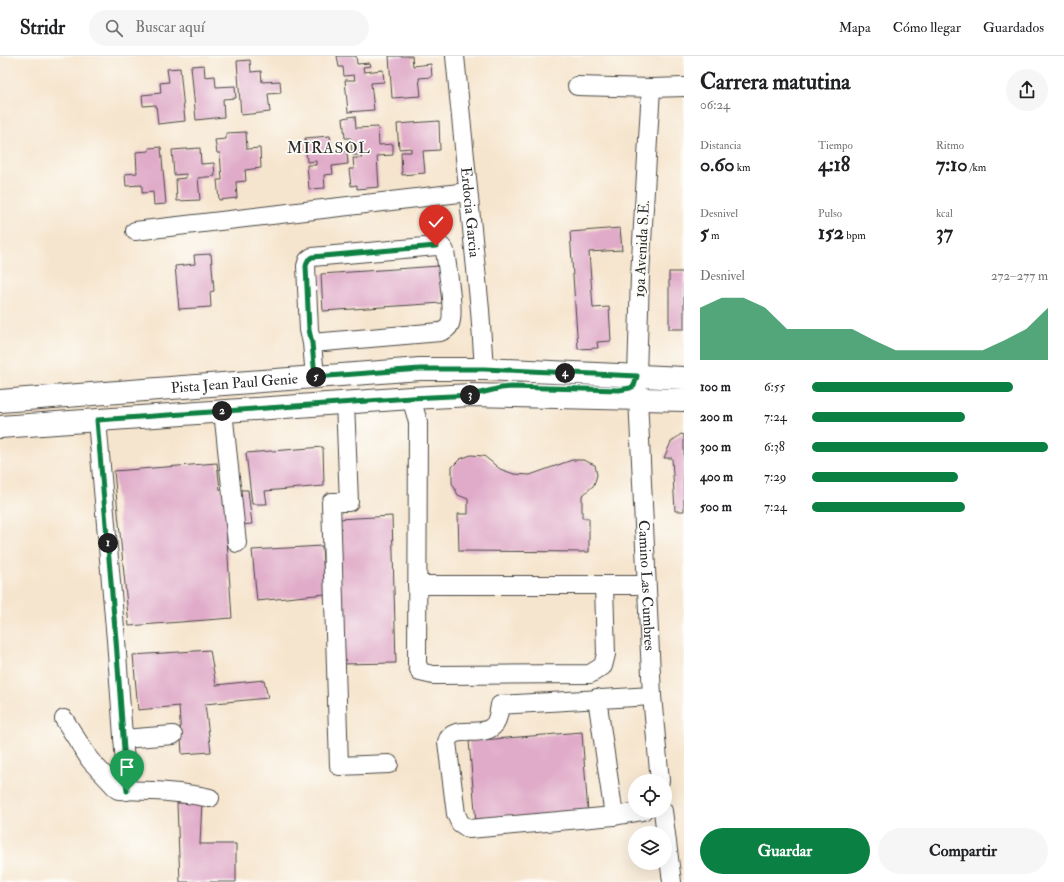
<!DOCTYPE html>
<html lang="es">
<meta charset="utf-8">
<style>
:root{--surface:#fff;--page:#f6f6f6;--text:#202124;--muted:#757577;--line:#e0e0e0;--accent:#0b8043}
body{margin:0;font-family:"IM FELL Double Pica",serif;background:var(--page);color:var(--text);height:100vh;display:flex;flex-direction:column;font-size:15px;white-space:nowrap}
*{box-sizing:border-box;margin:0}
p{font-size:13px;color:var(--muted)}
.icon{flex:none;width:22px;height:22px;fill:none;stroke:currentColor;stroke-width:2;stroke-linecap:round;stroke-linejoin:round}
.map{position:relative;flex:1;overflow:hidden}
.panel{display:flex;flex-direction:column;background:var(--surface);width:380px}
.panel>*{flex:none}
.controls{position:absolute;left:628px;top:718px;display:grid;gap:8px}
.controls a{display:grid;place-items:center;width:44px;height:44px;border-radius:50%;background:var(--surface);box-shadow:0 4px 16px #0002;font-size:20px}
.pin{position:absolute;display:grid;place-items:center;width:34px;height:34px;color:#fff;margin:-41px -17px;border-radius:50% 50% 50% 0;rotate:-45deg;box-shadow:0 0 4px #0007}
.pin .icon{rotate:45deg}
.km{position:absolute;width:20px;height:20px;margin:-10px;border-radius:50%;background:#222;color:#fff;font-size:11px;line-height:20px;text-align:center}
.round{display:grid;place-items:center;flex:none;width:42px;height:42px;border-radius:21px;background:var(--page)}
.head{display:flex;align-items:center;justify-content:space-between;height:68px;padding:0 16px}
h1{font-size:22px;font-weight:700;line-height:30px}
.stats{display:grid;grid-template-columns:repeat(3,1fr);gap:6px;height:68px;padding:4px 16px}
.stats div{display:grid;align-content:center}
.stats b{font-size:20px;font-weight:700}
.stats small{font-size:11px;font-weight:400}
.stats p{font-size:11px}
.chart{height:112px;padding:8px 16px}
.chart p{display:flex;justify-content:space-between}
.chart svg{width:100%;height:72px;margin-top:4px;fill:var(--accent);opacity:.7}
.button{display:flex;gap:8px;margin-top:auto;padding:8px 16px}
.button a{flex:1;height:46px;border-radius:24px;background:var(--accent);color:#fff;font-size:16px;font-weight:700;line-height:46px;text-align:center}
.button a+a{background:var(--page);color:var(--text)}
ul{padding:0 16px;list-style:none;font-size:13px}
li{display:grid;grid-template-columns:64px 48px 1fr;align-items:center;height:30px}
li i{height:10px;border-radius:5px;background:var(--accent)}
header{display:flex;align-items:center;gap:24px;box-sizing:border-box;height:56px;padding:0 20px;background:var(--surface);border-bottom:1px solid var(--line)}
header strong{font-size:19px}
nav{display:flex;gap:22px;margin-inline-start:auto;font-size:14px}
.search{width:280px;height:36px;background:var(--page);display:flex;align-items:center;gap:10px;box-sizing:border-box;padding:0 14px;border-radius:22px;color:var(--muted);font-size:15px}
main{display:flex;flex:1;min-height:0}
.map>svg:first-child{display:block}
.building{fill:#e0abc9}
.lines{fill:none;stroke-linecap:round;stroke-linejoin:round}
.minor-casing{stroke:#494743;stroke-width:20}
.major-casing{stroke:#494743;stroke-width:24}
.minor{stroke:#fff;stroke-width:18}
.major{stroke:#fff;stroke-width:22}
.route-casing{stroke:#fff;stroke-width:8}
.route{stroke:#0b8043;stroke-width:5}
.labels{text-anchor:middle;dominant-baseline:central;stroke-width:3.5;stroke-linejoin:round;paint-order:stroke}
.street-label{font-size:15px;fill:#2b2b2b;stroke:#fdfcf7}
.neighbourhood-label{font-size:16px;letter-spacing:1px;fill:#2b2b2b;stroke:#fdfcf7}
</style>
<header>
<strong>Stridr</strong>
<div class="search"><svg class="icon" aria-label="search" viewBox="0 0 24 24"><circle cx="10" cy="10" r="6"/><path d="M15 15l6 6"/></svg>Buscar aquí</div>
<nav><a>Mapa</a><a>Cómo llegar</a><a>Guardados</a></nav>
</header>
<main>
<div class="map">
<svg width="684" height="826" viewBox="0 0 684 826">
<rect width="100%" height="100%" fill="#fdfcf7"/>
<filter id="ink" filterUnits="userSpaceOnUse"><feTurbulence type="fractalNoise" baseFrequency=".025" numOctaves="2"/><feDisplacementMap in="SourceGraphic" scale="8" xChannelSelector="R" yChannelSelector="G"/><feConvolveMatrix kernelMatrix="1 2 1 2 8 2 1 2 1" color-interpolation-filters="sRGB"/></filter>
<filter id="wash" filterUnits="userSpaceOnUse"><feTurbulence type="fractalNoise" baseFrequency=".012" numOctaves="4" result="noise"/><feDisplacementMap in="SourceGraphic" scale="16" xChannelSelector="R" yChannelSelector="G"/><feGaussianBlur stdDeviation="0.9" result="paint"/><feColorMatrix in="noise" values="0 0 0 0 0 0 0 0 0 0 0 0 0 0 0 0 0 1.4 0 .05"/><feComposite in="paint" operator="in"/></filter>
<g filter="url(#wash)">
<rect width="100%" height="100%" fill="#f6e5ce"/>
<g id="blocks">
<g class="building">
<path d="M337 0H356L357 8 370 7 371 10 363 11 364 16 383 14 384 26 371 27 374 54 348 56 345 24H355L354 19 344 20 343 11H339Z"/>
<path d="M389 0H412L413 10 431 8 432 21 419 22 421 40 392 42Z"/>
<path d="M250 4 251 16 261 15 262 26 280 25 281 37 268 38 270 56 241 59 237 5Z"/>
<path d="M204 9 205 21 215 20 216 31 235 30 236 42 223 43 224 61 196 64 191 10Z"/>
<path d="M180 12 185 65 158 68 156 49 143 50 142 39 161 37 160 27 169 26 167 13Z"/>
<path d="M355 60 356 72 378 71 379 89 393 88V99L377 100 379 131 357 133V129L351 130 349 113H354L353 102H362L361 99H352L351 82H345L343 62Z"/>
<path d="M439 65 440 94 423 95 425 117 402 119 401 96H411V92L399 93 397 68Z"/>
<path d="M246 76 247 93 260 92 261 112 245 114 246 125 236 126 237 142 219 144 217 124H222L220 97H217L215 84 226 83V77Z"/>
<path d="M330 80 332 96 347 95 348 108 332 110 333 118 324 119 325 132 309 133 307 109H316V105L307 106 305 82Z"/>
<path d="M161 91 166 148 154 149 153 136 142 137V129L126 130 125 118 137 117 136 96 149 95V92Z"/>
<path d="M200 92 201 108 214 107 215 120 198 122 200 144 177 145 176 123 186 122V118L174 119 172 94Z"/>
<path d="M620 172 622 194 589 196 593 252 609 251 611 285 597 286 598 292 578 293 570 176Z"/>
<path d="M211 198 214 235 210 236 211 251 179 253 175 210 195 208 194 199Z"/>
<path d="M439 210 442 247 323 255 321 218Z"/>
<rect x="669" y="216" width="15" height="57"/>
<path d="M681 378 684 379V455H675L672 402H664L671 386Z"/>
<path d="M323 391 324 430 265 435 267 448H252L246 397Z"/>
<path d="M471 399 484 400 500 413 514 418 530 419 572 404H583L595 409 597 419 594 429 582 440V462H589V496L459 495 458 458H468V443L458 439 452 427V411L460 403Z"/>
<path d="M217 407 220 434H248L252 468 226 470 232 562 129 570 114 415Z"/>
<path d="M392 460 396 607 341 608 339 463Z"/>
<path d="M322 490 325 538 257 545 252 494Z"/>
<path d="M210 594 216 629 264 624 268 642 205 648 211 696 182 698 179 650 138 654 133 599Z"/>
<path d="M582 676 588 757 476 766 469 685Z"/>
<path d="M202 746 200 788H236V826H180L177 747Z"/>
</g>
</g>
</g>
<g filter="url(#ink)">
<use href="#blocks" fill-opacity="0" stroke="#494743" stroke-width="1"/>
<g class="lines">
<g class="minor-casing">
<g id="minor">
<path id="s1" d="M455 0 480 254 484 313"/>
<path d="M577 30 651 32 684 31"/>
<path id="s2" d="M651 32 640 220 637 320 652 640 660 725"/>
<path d="M135 175 468 136"/>
<path d="M312 287 440 276C445 274 448 273 450 268 455 256 447 210 445 195L442 191 436 190 425 191 312 201 308 204 306 210 309 274 312 287 315 321"/>
<path d="M411 342 418 366 417 607 420 616 433 619 590 618 603 610 606 598 604 529"/>
<path d="M345 346 349 446H331L339 710 389 708"/>
<path d="M223 355 237 487"/>
<path d="M97 364 116 584 127 735"/>
<path d="M417 529H646"/>
<path d="M597 642 614 760"/>
<path d="M64 663 90 704 118 734C149 735 180 735 210 742"/>
<path d="M123 683 173 679"/>
<path d="M643 755 614 760 469 773 460 767 456 758 447 686C452 667 483 684 495 668 498 663 499 655 500 649L652 640"/>
<path d="M663 755 672 826"/>
</g>
</g>
<g class="major-casing">
<g id="major">
<path id="s3" d="M0 345 420 313H484L684 322"/>
<path d="M0 371 411 342 472 339 684 344"/>
</g>
</g>
<use href="#minor" class="minor"/>
<use href="#major" class="major"/>
</g>
</g>
<g class="lines" filter="url(#ink)">
<g class="route-casing">
<path id="route" d="M127 735 116 584 97 364 411 342 472 339 501 332 511 331 619 334 630 332 634 330 637 320 484 313H420L315 321 312 287 309 274 306 210 308 204 312 201 436 190"/>
</g>
<use href="#route" class="route"/>
</g>
<g class="labels">
<g class="street-label">
<text stroke="none"><textPath href="#s1" startOffset="157">Erdocia Garcia</textPath></text>
<text transform="translate(642 193) rotate(-87)">19a Avenida S.E.</text>
<text stroke="none"><textPath href="#s3" startOffset="235">Pista Jean Paul Genie</textPath></text>
<text stroke="none"><textPath href="#s2" startOffset="498">Camino Las Cumbres</textPath></text>
</g>
<g class="neighbourhood-label">
<text x="329" y="92">MIRASOL</text>
</g>
</g>
</svg>
<div class="controls">
<a><svg class="icon" aria-label="locate" viewBox="0 0 24 24"><circle cx="12" cy="12" r="6"/><path d="M12 2v4M12 18v4M2 12h4M18 12h4"/></svg></a>
<a><svg class="icon" aria-label="layers" viewBox="0 0 24 24"><path d="M12 4l9 5-9 5-9-5zM3 14l9 5 9-5"/></svg></a>
</div>
<div class="pin" style="left:127px;top:735px;background:#1e9e55"><svg class="icon" aria-label="arrive" viewBox="0 0 24 24"><path d="M6 21V4h12l-3 4 3 4H6"/></svg></div>
<div class="pin" style="left:436px;top:190px;background:#d93025"><svg class="icon" aria-label="check" viewBox="0 0 24 24"><path d="M5 12l5 5 9-10"/></svg></div>
<b class="km" style="left:108px;top:487px">1</b>
<b class="km" style="left:222px;top:355px">2</b>
<b class="km" style="left:470px;top:339px">3</b>
<b class="km" style="left:565px;top:317px">4</b>
<b class="km" style="left:316px;top:321px">5</b>
</div>
<section class="panel">
<div class="head"><div><h1>Carrera matutina</h1><p>06:24</p></div><a class="round"><svg class="icon" aria-label="share" viewBox="0 0 24 24"><path d="M12 15V3M7 8l5-5 5 5M5 13v7h14v-7"/></svg></a></div>
<div class="stats">
<div><p>Distancia</p><b>0.60<small> km</small></b></div>
<div><p>Tiempo</p><b>4:18</b></div>
<div><p>Ritmo</p><b>7:10<small> /km</small></b></div>
</div>
<div class="stats">
<div><p>Desnivel</p><b>5<small> m</small></b></div>
<div><p>Pulso</p><b>152<small> bpm</small></b></div>
<div><p>kcal</p><b>37</b></div>
</div>
<div class="chart"><p><span>Desnivel</span>272–277 m</p>
<svg viewBox="0 0 160 44" preserveAspectRatio="none"><path d="M0 44V12L10 6L20 6L30 12L40 25L50 25L60 25L70 25L80 32L90 38L100 38L110 38L120 38L130 38L140 32L150 25L160 12V44z"/></svg>
</div>
<ul>
<li><b>100 m</b>6:55<i style="width:85%"></i></li>
<li><b>200 m</b>7:24<i style="width:65%"></i></li>
<li><b>300 m</b>6:38<i style="width:100%"></i></li>
<li><b>400 m</b>7:29<i style="width:62%"></i></li>
<li><b>500 m</b>7:24<i style="width:65%"></i></li>
</ul>
<div class="button"><a>Guardar</a><a>Compartir</a></div>
</section>
</main>
